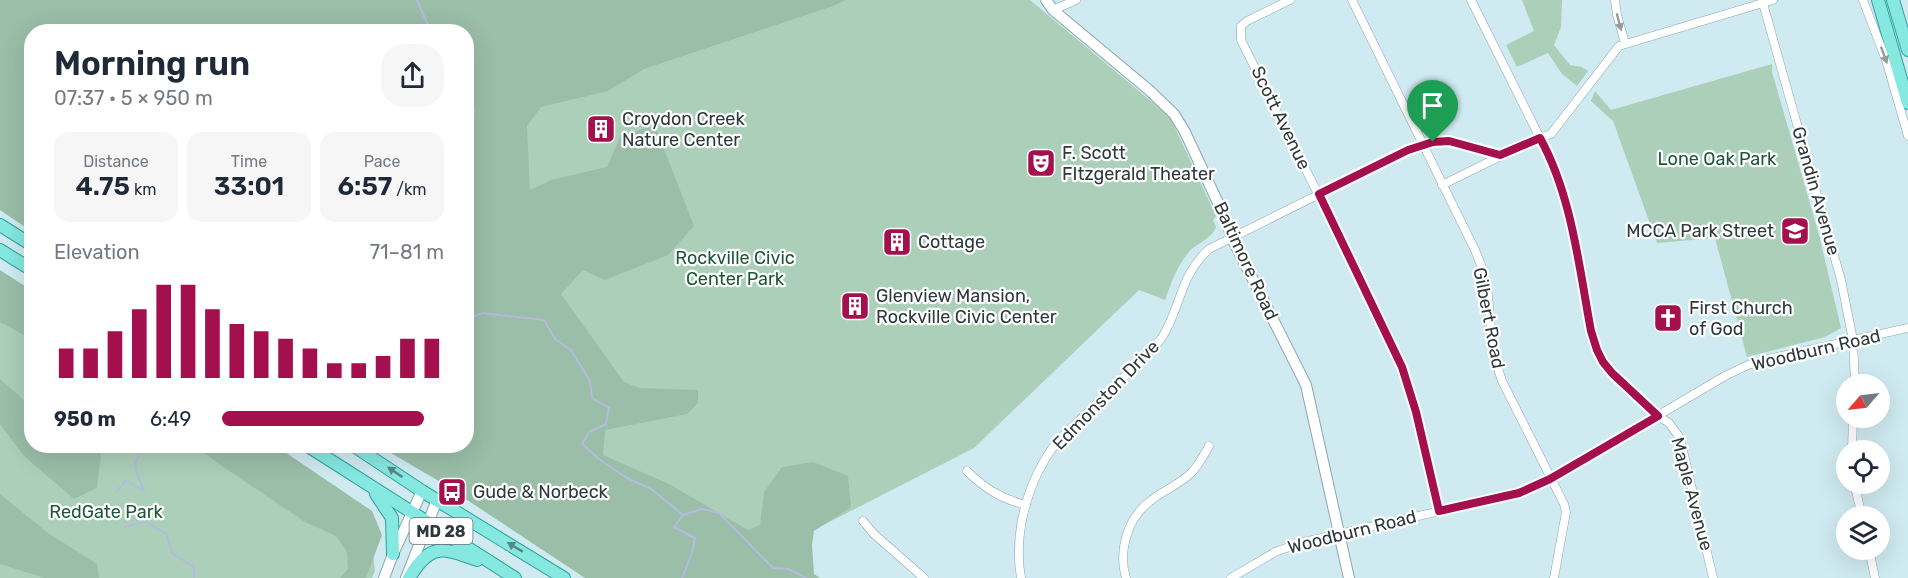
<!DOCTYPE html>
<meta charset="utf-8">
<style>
:root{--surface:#fff;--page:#f6f6f7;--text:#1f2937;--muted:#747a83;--accent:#a4104e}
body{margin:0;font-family:Rubik,sans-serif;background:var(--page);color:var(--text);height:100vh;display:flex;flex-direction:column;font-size:22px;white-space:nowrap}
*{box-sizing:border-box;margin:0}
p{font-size:20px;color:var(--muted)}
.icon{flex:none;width:33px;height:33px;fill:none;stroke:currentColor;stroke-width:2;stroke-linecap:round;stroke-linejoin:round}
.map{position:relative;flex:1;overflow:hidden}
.details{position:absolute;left:24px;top:24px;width:450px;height:429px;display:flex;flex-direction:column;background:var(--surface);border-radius:24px;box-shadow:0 6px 24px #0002}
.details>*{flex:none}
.needle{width:39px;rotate:242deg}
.fabs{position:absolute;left:1836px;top:374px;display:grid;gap:12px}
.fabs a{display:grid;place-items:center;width:54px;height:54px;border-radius:50%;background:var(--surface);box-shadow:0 6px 24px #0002;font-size:30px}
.pin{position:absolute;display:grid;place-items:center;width:51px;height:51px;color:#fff;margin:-62px -26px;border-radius:50% 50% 50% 0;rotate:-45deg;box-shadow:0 0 6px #0007}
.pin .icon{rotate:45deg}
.round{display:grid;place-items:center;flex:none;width:63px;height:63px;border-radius:24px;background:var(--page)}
.head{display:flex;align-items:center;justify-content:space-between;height:102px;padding:0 30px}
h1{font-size:33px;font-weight:600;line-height:45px}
.metrics{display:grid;grid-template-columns:repeat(3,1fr);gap:9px;height:102px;padding:6px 30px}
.metrics div{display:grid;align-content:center;border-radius:15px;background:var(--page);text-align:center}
.metrics b{font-size:26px;font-weight:600}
.metrics small{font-size:16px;font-weight:400}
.metrics p{font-size:16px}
.chart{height:168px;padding:12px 30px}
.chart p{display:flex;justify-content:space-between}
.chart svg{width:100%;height:108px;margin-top:6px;stroke:var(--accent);stroke-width:6}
ul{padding:0 30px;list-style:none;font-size:20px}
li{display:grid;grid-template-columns:96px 72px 1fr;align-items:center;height:45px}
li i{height:15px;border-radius:8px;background:var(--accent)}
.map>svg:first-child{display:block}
.green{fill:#accfb9}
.forest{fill:#9bbea8}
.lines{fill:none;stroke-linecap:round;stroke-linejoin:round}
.stream{stroke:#b4bbde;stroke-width:2}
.street-casing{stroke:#8da6ad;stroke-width:9}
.secondary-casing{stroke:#8da6ad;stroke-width:12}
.primary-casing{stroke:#31a19a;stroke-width:14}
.street{stroke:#fff;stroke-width:8}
.secondary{stroke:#fff;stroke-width:10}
.primary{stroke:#85e8e1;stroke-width:12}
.oneway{fill:#969c9e}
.oneway2{fill:#558886}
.route-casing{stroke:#fff;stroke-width:12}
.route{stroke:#a4104e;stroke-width:8}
.labels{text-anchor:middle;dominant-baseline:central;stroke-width:4.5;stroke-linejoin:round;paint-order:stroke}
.shield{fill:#fff;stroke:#6d7476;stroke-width:1.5}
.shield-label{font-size:16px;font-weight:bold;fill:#2e393c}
.street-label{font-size:18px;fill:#2e393c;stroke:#fff}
.poi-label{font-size:18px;fill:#2e393c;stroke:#fff;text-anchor:start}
.park-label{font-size:18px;fill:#1d5739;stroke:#fff}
</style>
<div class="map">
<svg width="1908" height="578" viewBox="0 0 1908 578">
<rect width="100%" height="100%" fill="#cfeaf1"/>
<g class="green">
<path d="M0 0H1030L1170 117 1216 216 1213 220 1216 227C1213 238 1197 243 1189 252 1177 266 1171 283 1165 300L1139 290 974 448 753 561 628 578 466 446V32H32Z"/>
<path d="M1522 0H1562L1561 27 1554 45 1570 65 1582 67 1588 71 1577 86 1562 74 1548 53 1517 67 1506 45 1534 31Z"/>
<path d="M1772 64V72L1819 235 1841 328 1825 337 1747 357 1715 238 1657 243 1613 121 1591 101 1595 91 1611 110Z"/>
<path d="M0 292 31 313 32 446H267L369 521 375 571 372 578H0Z"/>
</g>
<g class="forest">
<path d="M0 0H846L833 6 644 69 608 91 541 107 527 126 530 190 551 180 607 167 621 135 655 126 694 226 668 255 605 280 583 270 561 294 624 382 640 388 698 390V403L687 414 605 430 603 455 669 484 748 530 760 525 764 492 782 467 813 462 848 476 851 507 814 531 812 545 814 574 820 578H585L437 480 379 446H466V32H32L31 231 0 210Z"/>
<path d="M0 270 31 290V339L0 322Z"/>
<path d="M0 379 23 399 31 402 32 446H94L101 454 97 488 74 499 24 456 0 424Z"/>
<path d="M195 446H276L372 511 382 535 366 578H340L348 569 347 552 336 536 305 522 219 464Z"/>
<path d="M0 494 48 533 97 564 99 578H45L0 564Z"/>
</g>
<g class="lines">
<g class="stream">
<path d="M417 0 431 32"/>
<path d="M466 99 474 111 466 126"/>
<path d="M466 320 482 313 544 320 555 339 571 350 590 381 592 398 609 408 606 424 589 432 582 444 599 459 625 477 651 489 683 515 702 509 719 513 773 568 788 569 806 578"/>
<path d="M117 491 126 481 144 491C135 468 129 467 146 446"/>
<path d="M125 527C147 519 149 522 167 535L172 553 194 567V578"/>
<path d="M682 578 692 553 695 538 674 527 683 515"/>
</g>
<g class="street-casing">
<g id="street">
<path d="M1290 0 1247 21 1241 26V40L1386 330C1412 390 1425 447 1439 511"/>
<path d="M1352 0 1475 250 1483 270 1488 295 1493 353 1502 381 1564 504 1566 512 1554 578"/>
<path d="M1471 0 1546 150 1568 210 1591 331 1597 350 1612 373 1658 416 1669 423 1680 438 1713 578"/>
<path d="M1615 0 1617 15 1625 43"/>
<path d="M1762 0 1841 280 1853 340 1855 384"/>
<path d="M1863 0 1886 60 1908 136"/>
<path d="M1053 10 1076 0"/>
<path d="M1442 185 1529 142 1551 134 1619 46 1773 0"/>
<path d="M1852 450 1853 417"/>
<path d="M967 471C985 489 1002 499 1026 505"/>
<path d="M1854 483 1862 516"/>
<path d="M863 521 874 534 924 578"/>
<path d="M1869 549 1875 578"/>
<path d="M1021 578C1013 532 1028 480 1056 443 1065 433 1076 424 1086 414 1111 389 1137 366 1161 339 1182 307 1178 278 1209 249L1408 150 1433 142 1449 141 1500 155"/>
<path d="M1126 578C1118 552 1127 519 1149 502 1162 491 1179 485 1191 473 1199 465 1204 455 1209 446"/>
<path d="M1231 578 1275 552 1300 543 1519 493 1550 479 1725 376 1748 365 1768 359 1908 328"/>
</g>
</g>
<g class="secondary-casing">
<g id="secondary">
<path d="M1046 0 1053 10 1149 90 1174 114 1185 132 1226 220 1232 238 1306 385 1349 578"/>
<path d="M384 578 393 554 422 491"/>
<path d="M406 578 437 500"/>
</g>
</g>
<g class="primary-casing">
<g id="primary">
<path d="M1878 0 1908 103"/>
<path d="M1893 0 1908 50"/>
<path d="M0 225 32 245"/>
<path d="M0 250 32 270"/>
<path d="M308 446 515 578"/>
<path d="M354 446 422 491 564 578"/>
<path d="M376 494 392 518 393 554"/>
<path d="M409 578C430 543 442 547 477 560"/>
</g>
</g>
<use href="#street" class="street"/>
<use href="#secondary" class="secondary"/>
<use href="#primary" class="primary"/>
</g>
<defs><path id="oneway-solid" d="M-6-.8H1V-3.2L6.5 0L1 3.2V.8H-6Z" transform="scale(1.5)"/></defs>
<g class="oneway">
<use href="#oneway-solid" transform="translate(1619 22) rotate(75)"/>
<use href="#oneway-solid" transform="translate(1884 55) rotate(70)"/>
</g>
<g class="oneway2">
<use href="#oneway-solid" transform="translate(395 472) rotate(-146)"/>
<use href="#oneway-solid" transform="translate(515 547) rotate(-149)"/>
</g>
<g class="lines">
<g class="route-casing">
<path id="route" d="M1540 138C1572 196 1579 267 1591 331L1597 350 1603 362 1612 373 1658 416 1550 479 1519 493 1439 511 1416 412 1402 367 1319 194 1408 150 1433 142 1449 141 1500 155Z"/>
</g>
<use href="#route" class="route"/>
</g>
<defs>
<g id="building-square" transform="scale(1.5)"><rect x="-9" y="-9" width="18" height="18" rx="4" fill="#a4104e" stroke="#fff"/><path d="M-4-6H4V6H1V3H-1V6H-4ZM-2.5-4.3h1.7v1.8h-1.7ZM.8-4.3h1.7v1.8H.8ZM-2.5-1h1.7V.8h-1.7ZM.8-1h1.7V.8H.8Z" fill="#fff"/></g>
<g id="theatre-square" transform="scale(1.5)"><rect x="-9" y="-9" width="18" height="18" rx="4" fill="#a4104e" stroke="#fff"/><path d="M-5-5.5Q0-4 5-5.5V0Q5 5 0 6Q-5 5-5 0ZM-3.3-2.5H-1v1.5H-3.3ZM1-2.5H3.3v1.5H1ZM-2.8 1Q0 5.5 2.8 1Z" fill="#fff"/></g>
<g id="school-square" transform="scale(1.5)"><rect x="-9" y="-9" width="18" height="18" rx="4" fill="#a4104e" stroke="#fff"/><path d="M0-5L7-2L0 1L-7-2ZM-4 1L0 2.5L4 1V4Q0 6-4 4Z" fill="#fff"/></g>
<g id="church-square" transform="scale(1.5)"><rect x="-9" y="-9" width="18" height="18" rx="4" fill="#a4104e" stroke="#fff"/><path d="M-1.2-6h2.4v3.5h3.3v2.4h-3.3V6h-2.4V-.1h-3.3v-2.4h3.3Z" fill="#fff"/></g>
<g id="bus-square" transform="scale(1.5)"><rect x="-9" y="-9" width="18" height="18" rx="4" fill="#a4104e" stroke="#fff"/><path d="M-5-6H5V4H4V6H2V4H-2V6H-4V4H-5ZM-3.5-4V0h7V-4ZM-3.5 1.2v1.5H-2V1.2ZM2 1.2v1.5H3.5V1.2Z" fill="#fff"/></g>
</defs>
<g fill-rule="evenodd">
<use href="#building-square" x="601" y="129"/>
<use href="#theatre-square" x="1041" y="163"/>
<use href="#school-square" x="1795" y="231"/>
<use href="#building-square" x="897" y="242"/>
<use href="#building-square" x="855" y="306"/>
<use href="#church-square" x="1668" y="318"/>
<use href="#bus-square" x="452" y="492"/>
</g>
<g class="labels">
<rect class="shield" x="409.5" y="518" width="63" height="26" rx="4.5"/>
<g class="shield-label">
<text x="441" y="531">MD 28</text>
</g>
<g class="street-label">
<text transform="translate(1281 118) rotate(64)">Scott Avenue</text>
<text transform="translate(1816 191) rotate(74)">Grandin Avenue</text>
<text transform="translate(1246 261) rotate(65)">Baltimore Road</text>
<text transform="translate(1489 318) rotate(79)">Gilbert Road</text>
<text transform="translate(1816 350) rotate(-13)">Woodburn Road</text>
<text transform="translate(1106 395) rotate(-46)">Edmonston Drive</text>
<text transform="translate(1692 494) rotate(75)">Maple Avenue</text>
<text transform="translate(1352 532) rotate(-14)">Woodburn Road</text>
</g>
<g class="poi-label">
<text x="622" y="119">Croydon Creek<tspan x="622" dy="21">Nature Center</tspan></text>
<text x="1062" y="153">F. Scott<tspan x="1062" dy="21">FItzgerald Theater</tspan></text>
<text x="1774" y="231" text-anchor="end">MCCA Park Street</text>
<text x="918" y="242">Cottage</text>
<text x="876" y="296">Glenview Mansion,<tspan x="876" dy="21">Rockville Civic Center</tspan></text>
<text x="1689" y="308">First Church<tspan x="1689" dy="21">of God</tspan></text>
<text x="473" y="492">Gude &amp; Norbeck</text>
</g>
<g class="park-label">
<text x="1717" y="159">Lone Oak Park</text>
<text x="735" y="258">Rockville Civic<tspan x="735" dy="21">Center Park</tspan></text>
<text x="106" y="512">RedGate Park</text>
</g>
</g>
</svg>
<div class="fabs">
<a><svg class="needle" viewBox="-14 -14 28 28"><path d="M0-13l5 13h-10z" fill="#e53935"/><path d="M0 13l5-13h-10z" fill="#747a83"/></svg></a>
<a><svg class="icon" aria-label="locate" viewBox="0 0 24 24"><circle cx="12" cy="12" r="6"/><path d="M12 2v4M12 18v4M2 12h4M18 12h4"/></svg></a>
<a><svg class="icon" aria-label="layers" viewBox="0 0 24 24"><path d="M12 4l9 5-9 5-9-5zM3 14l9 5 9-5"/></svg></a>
</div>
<div class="pin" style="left:1433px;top:142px;background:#1e9e55"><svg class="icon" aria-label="arrive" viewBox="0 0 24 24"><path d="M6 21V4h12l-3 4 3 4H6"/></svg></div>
<section class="details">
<div class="head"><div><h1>Morning run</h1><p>07:37 · 5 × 950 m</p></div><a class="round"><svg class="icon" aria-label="share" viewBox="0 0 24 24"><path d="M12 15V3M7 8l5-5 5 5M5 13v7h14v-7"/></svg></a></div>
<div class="metrics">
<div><p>Distance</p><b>4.75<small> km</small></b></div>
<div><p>Time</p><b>33:01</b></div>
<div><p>Pace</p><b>6:57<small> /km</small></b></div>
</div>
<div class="chart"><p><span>Elevation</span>71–81 m</p>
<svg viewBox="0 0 160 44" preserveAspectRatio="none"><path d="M5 44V32M15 44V32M25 44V25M35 44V16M45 44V6M55 44V6M65 44V16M75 44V22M85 44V25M95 44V28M105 44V32M115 44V38M125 44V38M135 44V35M145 44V28M155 44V28"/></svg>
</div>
<ul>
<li><b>950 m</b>6:49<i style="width:91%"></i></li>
</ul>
</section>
</div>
